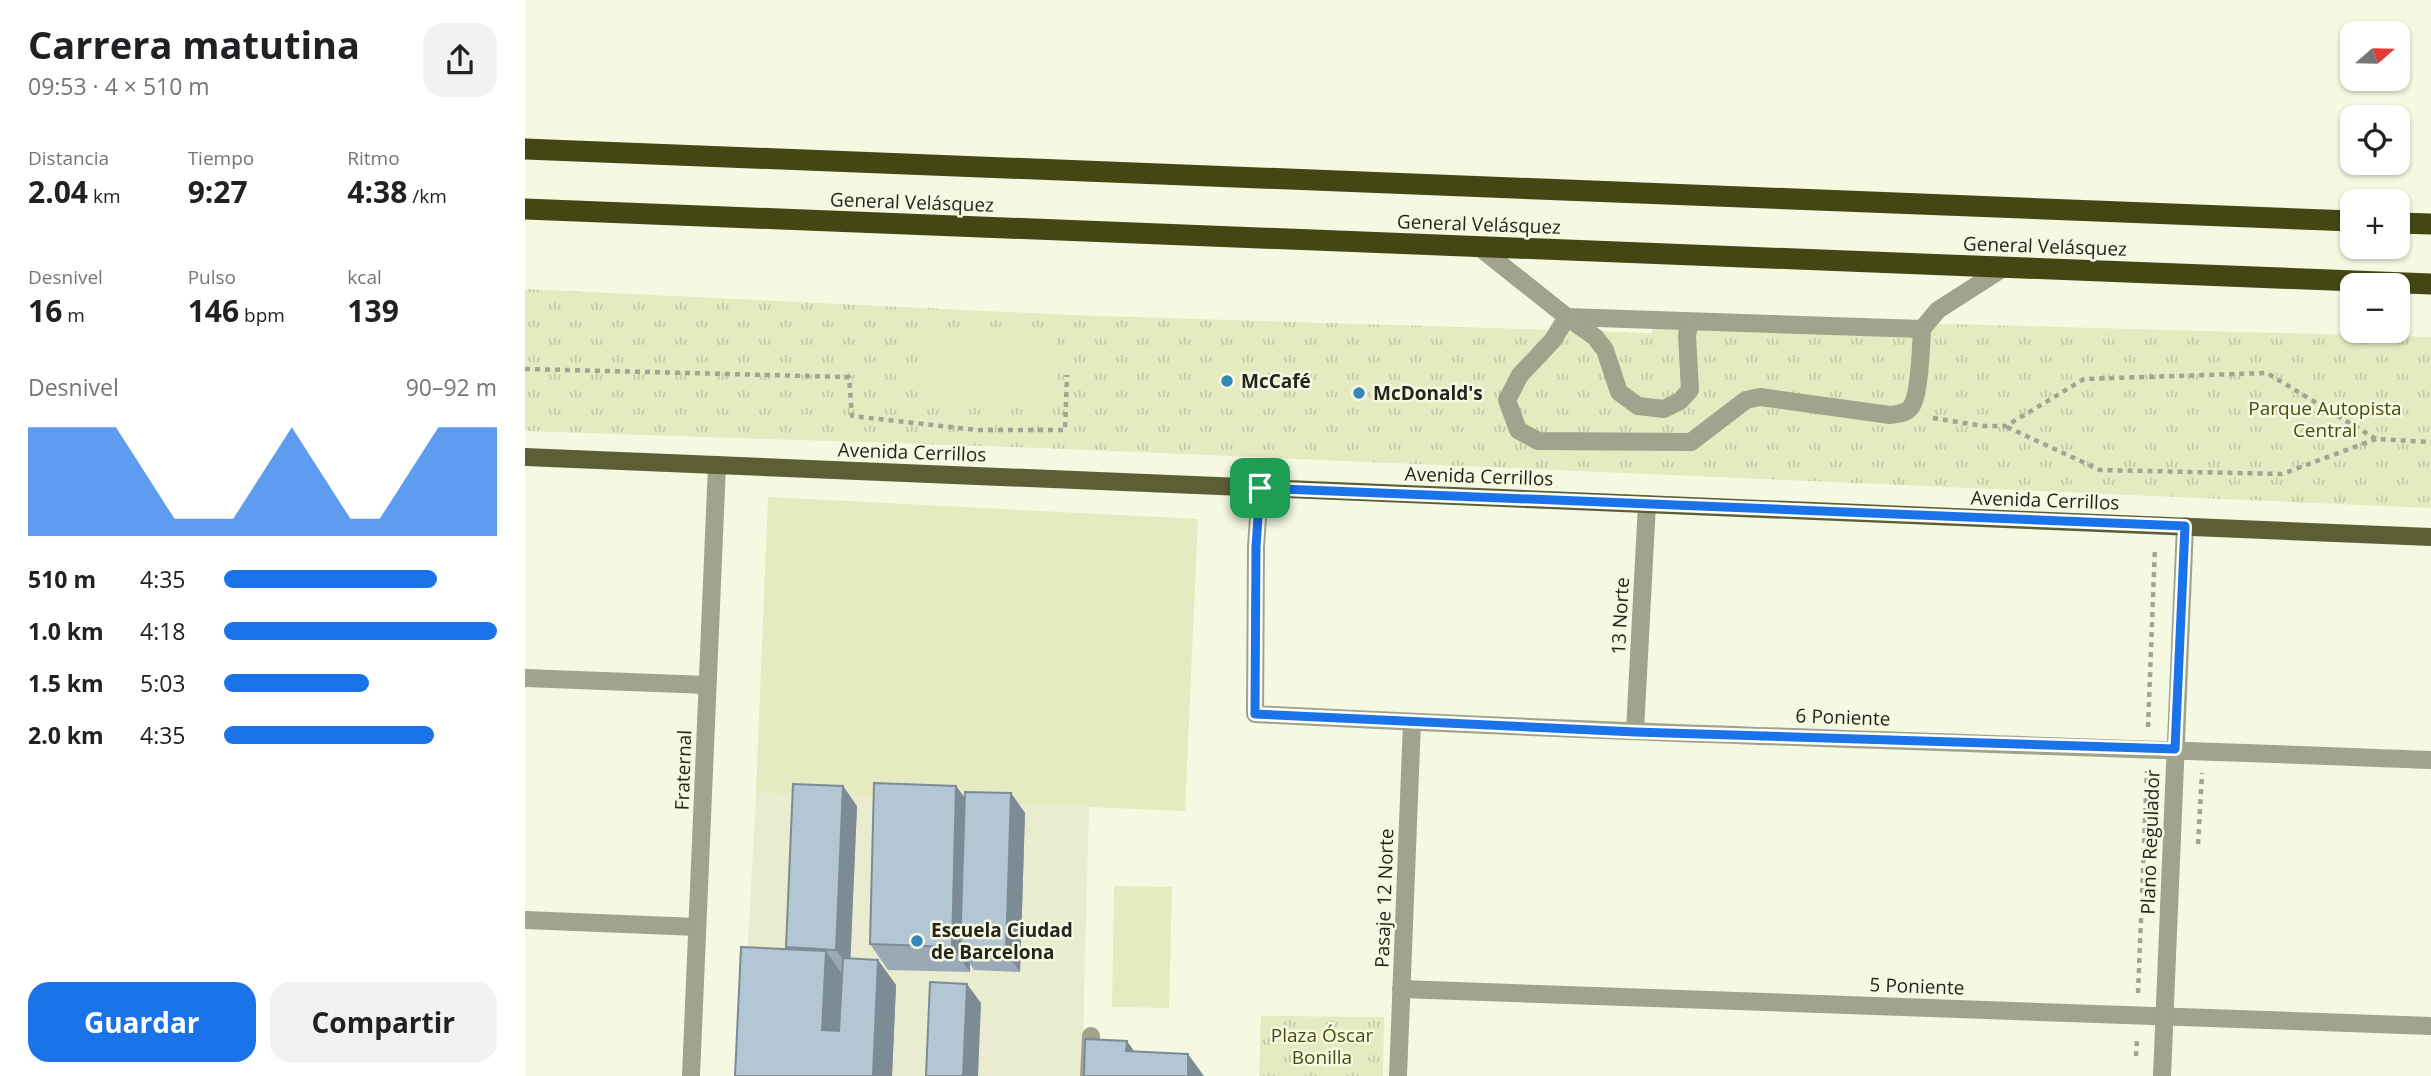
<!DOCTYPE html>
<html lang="es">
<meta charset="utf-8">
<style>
:root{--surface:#fff;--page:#f2f2f2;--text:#202124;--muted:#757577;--accent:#1a73e8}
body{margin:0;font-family:"Open Sans",sans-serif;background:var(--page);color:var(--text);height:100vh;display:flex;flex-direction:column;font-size:26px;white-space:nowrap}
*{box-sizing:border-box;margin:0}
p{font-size:23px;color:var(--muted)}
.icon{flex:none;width:38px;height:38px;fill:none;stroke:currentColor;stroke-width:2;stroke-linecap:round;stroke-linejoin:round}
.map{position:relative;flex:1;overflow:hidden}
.details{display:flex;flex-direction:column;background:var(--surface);width:525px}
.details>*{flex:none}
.needle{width:46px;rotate:70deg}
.tools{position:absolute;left:1815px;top:21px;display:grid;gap:14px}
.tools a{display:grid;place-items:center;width:70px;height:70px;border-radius:14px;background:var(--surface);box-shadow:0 2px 5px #0004;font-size:35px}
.pin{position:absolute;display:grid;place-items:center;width:60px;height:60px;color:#fff;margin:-30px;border-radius:14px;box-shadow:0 4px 10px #0006}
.round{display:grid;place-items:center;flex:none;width:74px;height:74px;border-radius:21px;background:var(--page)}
.headline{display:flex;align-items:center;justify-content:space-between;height:119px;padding:0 28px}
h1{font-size:38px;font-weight:700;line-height:52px}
.stats{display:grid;grid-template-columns:repeat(3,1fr);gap:10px;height:119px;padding:7px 28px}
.stats div{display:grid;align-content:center}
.stats b{font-size:30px;font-weight:700}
.stats small{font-size:19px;font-weight:400}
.stats p{font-size:19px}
.chart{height:196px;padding:14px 28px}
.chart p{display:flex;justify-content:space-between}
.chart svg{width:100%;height:126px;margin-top:7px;fill:var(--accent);opacity:.7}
.action{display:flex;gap:14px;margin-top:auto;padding:14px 28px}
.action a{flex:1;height:80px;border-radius:21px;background:var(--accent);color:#fff;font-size:28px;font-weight:700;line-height:80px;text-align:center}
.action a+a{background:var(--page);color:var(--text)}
ul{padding:0 28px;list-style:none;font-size:23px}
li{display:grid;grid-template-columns:112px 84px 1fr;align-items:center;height:52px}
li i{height:18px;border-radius:9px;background:var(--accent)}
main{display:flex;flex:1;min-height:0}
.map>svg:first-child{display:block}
.built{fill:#e9ecce}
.park{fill:url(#park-tufts)}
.pitch{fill:#e6eac1}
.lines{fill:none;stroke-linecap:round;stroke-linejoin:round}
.path{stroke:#a3a593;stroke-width:4.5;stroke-dasharray:5 5;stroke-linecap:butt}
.minor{stroke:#a1a38d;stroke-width:18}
.major{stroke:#5c5f36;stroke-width:18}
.highway{stroke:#444714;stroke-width:21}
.wall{fill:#99aab6}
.shaded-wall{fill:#7d8b94}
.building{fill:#b2c6d4;stroke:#7d8b94;stroke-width:2}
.route-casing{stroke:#fff;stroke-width:14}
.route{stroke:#1a73e8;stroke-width:9}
.poi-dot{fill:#3688b9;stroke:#f6f9e2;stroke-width:2.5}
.labels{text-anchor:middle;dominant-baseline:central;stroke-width:5;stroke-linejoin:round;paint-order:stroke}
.street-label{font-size:19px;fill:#25251d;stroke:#f6f9e2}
.poi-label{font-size:19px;font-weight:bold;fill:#25251d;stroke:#f6f9e2;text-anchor:start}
.park-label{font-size:19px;fill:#494c0e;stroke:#f6f9e2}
</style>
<main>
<section class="details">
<div class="headline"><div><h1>Carrera matutina</h1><p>09:53 · 4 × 510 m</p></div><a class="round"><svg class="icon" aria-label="share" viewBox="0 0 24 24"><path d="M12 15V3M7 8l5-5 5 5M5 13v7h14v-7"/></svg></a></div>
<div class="stats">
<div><p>Distancia</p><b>2.04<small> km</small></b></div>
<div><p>Tiempo</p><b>9:27</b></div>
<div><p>Ritmo</p><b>4:38<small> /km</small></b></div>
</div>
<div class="stats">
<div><p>Desnivel</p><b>16<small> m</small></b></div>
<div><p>Pulso</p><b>146<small> bpm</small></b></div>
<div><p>kcal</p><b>139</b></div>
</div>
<div class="chart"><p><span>Desnivel</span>90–92 m</p>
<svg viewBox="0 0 160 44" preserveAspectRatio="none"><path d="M0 44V6L10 6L20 6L30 6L40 22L50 38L60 38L70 38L80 22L90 6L100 22L110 38L120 38L130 22L140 6L150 6L160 6V44z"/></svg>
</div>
<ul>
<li><b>510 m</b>4:35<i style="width:78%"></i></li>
<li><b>1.0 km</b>4:18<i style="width:100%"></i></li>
<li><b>1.5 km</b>5:03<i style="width:53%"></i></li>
<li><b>2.0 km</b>4:35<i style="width:77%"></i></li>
</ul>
<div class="action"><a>Guardar</a><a>Compartir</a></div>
</section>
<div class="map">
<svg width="1906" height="1076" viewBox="0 0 1906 1076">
<defs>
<pattern id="park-tufts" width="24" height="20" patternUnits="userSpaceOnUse" patternTransform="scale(1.75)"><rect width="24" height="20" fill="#e6eac1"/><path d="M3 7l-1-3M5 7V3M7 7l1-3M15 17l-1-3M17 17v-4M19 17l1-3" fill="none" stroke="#c5c9a5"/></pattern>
</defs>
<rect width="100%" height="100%" fill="#f6f9e2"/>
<path class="built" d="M231 793 564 807 557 1076H216Z"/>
<g class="park">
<path d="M0 289 547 315 1127 333V316L1906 337V508L542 449 0 431Z"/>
<path d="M736 1016 859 1017 858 1076H734Z"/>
</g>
<g class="pitch">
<path d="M401 330 533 334 531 400 399 396Z"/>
<path d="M243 497 673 519 660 811 231 793Z"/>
<path d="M589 886 647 887 644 1008 587 1007Z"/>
</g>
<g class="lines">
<g class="path">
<path d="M0 369 324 377 327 416 452 430H540L542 375"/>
<path d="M1408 418 1458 426H1481L1559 379 1742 373 1851 439 1906 442"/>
<path d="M1482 427 1575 470 1757 474 1851 439"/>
<path d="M1623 727 1630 547"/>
<path d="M1673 844 1677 773"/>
<path d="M1613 993 1622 771"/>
<path d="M1611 1056 1612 1037"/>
</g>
<g class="minor">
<path d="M954 247 1042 317 1028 340 995 375 982 400 993 430 1013 441 1166 442 1221 400 1235 397 1365 415C1372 414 1381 414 1386 407 1395 395 1396 345 1397 329L1413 310 1480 267"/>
<path d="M1042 317 1397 329"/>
<path d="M1043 318 1070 337 1080 350 1094 392 1113 406 1139 409 1155 401 1165 390 1162 335 1165 322"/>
<path d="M735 488 731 547 730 714C1122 735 1514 744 1906 760"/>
<path d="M0 678 182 685"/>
<path d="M1110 731 1122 504"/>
<path d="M0 920 172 927"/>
<path d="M876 989 1906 1026"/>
<path d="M166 1076 192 465"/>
<path d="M564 1076 566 1036"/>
<path d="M873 1076 887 722"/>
<path d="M1637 1076 1660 526"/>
</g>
<path class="major" d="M0 457 1906 537"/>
<g class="highway">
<path d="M0 149 1827 221"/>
<path d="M0 209 1906 284"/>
<path d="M1872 223 1906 224"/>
</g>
</g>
<g class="wall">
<path d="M431 786 440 798 486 793 500 813 495 972 449 970 445 964V972L363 970 345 944Z"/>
<path d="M332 806 325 959 353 960 371 985 367 1076H210L263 949 261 947Z"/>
</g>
<g class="shaded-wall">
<path d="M318 786 332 806 325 970 311 950Z"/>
<path d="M431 786 449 811 435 950 445 964V972L427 947Z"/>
<path d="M486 793 500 813 495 972 481 952Z"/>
<path d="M301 951 319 977 315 1056 297 1030Z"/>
<path d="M353 960 371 985 367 1076H348Z"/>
<path d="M442 984 456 1003 453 1076H438Z"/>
<path d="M602 1041 620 1066 601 1051Z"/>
<path d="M663 1054 679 1076H663Z"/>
</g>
<g class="building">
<path d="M349 783 431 786 427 947 345 944Z"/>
<path d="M268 784 318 786 311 950 261 947Z"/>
<path d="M440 792 486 793 481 952 435 950Z"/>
<path d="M216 947 301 951 297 1030 314 1031 318 958 353 960 348 1076H210Z"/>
<path d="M405 982 442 984 438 1076H401Z"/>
<path d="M560 1039 602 1041 601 1051 663 1054V1076H559Z"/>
</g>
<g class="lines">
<g class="route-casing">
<path id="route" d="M735 488 1660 526 1650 749 1110 732 730 714 731 547Z"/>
</g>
<use href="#route" class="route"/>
</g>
<g class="poi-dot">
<circle cx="702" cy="381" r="7"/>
<circle cx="834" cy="393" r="7"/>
<circle cx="392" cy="941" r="7"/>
</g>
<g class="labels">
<g class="street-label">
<text transform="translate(387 202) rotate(2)">General Velásquez</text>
<text transform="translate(954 224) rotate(2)">General Velásquez</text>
<text transform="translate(1520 246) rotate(2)">General Velásquez</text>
<text transform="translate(387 452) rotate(2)">Avenida Cerrillos</text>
<text transform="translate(954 476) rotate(2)">Avenida Cerrillos</text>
<text transform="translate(1520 500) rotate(2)">Avenida Cerrillos</text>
<text transform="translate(1095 616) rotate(-87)">13 Norte</text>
<text transform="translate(1318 717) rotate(2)">6 Poniente</text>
<text transform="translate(158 770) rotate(-88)">Fraternal</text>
<text transform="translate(1625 842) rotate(-88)">Plano Regulador</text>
<text transform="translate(859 898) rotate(-88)">Pasaje 12 Norte</text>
<text transform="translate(1392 986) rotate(2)">5 Poniente</text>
</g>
<g class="poi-label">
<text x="716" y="381">McCafé</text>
<text x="848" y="393">McDonald's</text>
<text x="406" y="930">Escuela Ciudad<tspan x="406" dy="22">de Barcelona</tspan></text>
</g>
<g class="park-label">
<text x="1800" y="408">Parque Autopista<tspan x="1800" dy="22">Central</tspan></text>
<text x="797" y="1035">Plaza Óscar<tspan x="797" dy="22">Bonilla</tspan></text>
</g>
</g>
</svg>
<div class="tools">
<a><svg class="needle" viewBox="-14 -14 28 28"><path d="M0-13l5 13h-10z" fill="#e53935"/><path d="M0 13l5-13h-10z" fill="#757577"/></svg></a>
<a><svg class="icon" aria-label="locate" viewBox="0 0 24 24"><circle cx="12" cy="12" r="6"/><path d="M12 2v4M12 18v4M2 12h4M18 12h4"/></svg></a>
<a>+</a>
<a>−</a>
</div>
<div class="pin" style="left:735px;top:488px;background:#1e9e55"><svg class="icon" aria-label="arrive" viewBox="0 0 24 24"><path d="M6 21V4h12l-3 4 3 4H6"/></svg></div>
</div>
</main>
